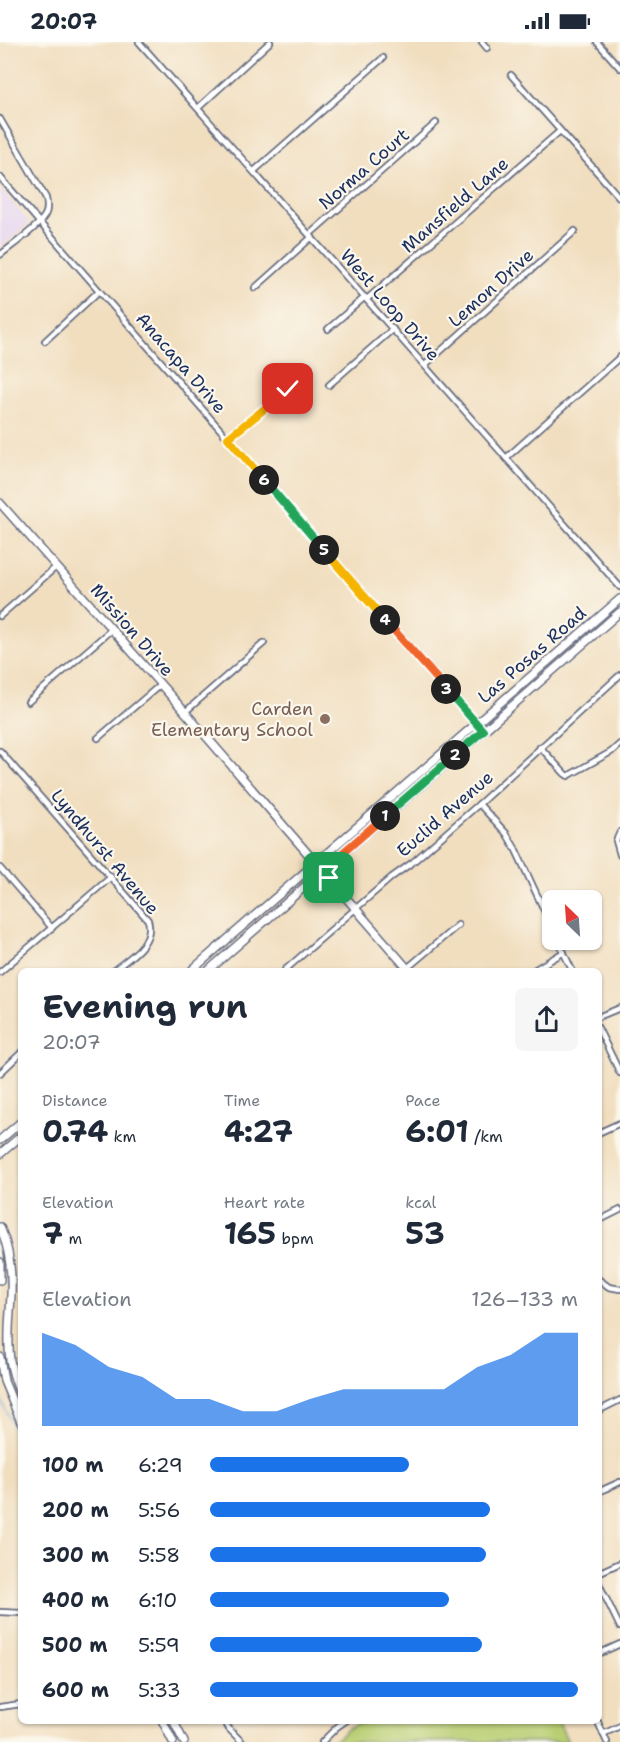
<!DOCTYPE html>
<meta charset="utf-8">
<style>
:root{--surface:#fff;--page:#f6f6f7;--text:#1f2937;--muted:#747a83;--accent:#1a73e8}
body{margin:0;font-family:"Shantell Sans",sans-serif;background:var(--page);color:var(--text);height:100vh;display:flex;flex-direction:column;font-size:22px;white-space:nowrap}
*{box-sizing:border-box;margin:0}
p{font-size:20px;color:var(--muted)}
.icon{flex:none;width:33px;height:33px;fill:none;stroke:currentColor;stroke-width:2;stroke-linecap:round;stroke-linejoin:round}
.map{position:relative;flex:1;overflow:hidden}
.sheet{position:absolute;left:18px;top:926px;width:584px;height:756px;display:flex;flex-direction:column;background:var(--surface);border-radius:9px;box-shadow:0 2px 4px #0004}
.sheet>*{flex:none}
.needle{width:39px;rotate:335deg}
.buttons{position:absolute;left:542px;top:848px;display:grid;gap:12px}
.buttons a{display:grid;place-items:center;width:60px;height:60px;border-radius:9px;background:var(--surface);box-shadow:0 2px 4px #0004;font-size:30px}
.pin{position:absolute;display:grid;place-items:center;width:51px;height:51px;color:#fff;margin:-26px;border-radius:12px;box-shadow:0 3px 9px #0006}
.km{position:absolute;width:30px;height:30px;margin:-15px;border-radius:50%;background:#222;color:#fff;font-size:16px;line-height:30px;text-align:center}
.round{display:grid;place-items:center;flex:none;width:63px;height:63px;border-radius:9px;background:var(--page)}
.headline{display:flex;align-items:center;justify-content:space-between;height:102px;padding:0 24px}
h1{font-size:33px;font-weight:700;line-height:45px}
.figures{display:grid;grid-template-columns:repeat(3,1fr);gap:9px;height:102px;padding:6px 24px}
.figures div{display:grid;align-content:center}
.figures b{font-size:30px;font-weight:700}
.figures small{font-size:16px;font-weight:400}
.figures p{font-size:16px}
.chart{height:168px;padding:12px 24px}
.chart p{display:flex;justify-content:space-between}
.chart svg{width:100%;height:108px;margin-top:6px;fill:var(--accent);opacity:.7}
ul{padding:0 24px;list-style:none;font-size:20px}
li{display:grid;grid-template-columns:96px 72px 1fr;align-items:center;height:45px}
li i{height:15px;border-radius:8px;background:var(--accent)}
.status{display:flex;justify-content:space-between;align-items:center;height:42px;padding:0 30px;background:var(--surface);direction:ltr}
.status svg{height:16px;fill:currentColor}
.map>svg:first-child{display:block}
.built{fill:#e4d3f1}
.green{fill:#b9ce72;stroke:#6a7e68;stroke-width:1.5}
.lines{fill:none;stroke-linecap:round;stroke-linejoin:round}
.stream{stroke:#6fa2da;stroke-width:1.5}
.street-casing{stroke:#666c80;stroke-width:8}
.secondary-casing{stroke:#666c80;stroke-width:10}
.street{stroke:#fff;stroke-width:4.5}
.secondary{stroke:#fff;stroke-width:7}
.split-1-casing{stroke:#fff;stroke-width:12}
.split-2-casing{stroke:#fff;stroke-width:12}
.split-3-casing{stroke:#fff;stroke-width:12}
.split-4-casing{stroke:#fff;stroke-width:12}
.split-5-casing{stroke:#fff;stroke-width:12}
.split-6-casing{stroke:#fff;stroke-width:12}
.split-7-casing{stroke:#fff;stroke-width:12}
.split-8-casing{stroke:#fff;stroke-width:12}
.split-1{stroke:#f0652b;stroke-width:8}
.split-2{stroke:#22a559;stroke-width:8}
.split-3{stroke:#22a559;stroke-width:8}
.split-4{stroke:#f0652b;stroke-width:8}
.split-5{stroke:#f5b400;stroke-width:8}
.split-6{stroke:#22a559;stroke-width:8}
.split-7{stroke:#f5b400;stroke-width:8}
.split-8{stroke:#f5b400;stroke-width:8}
.education-dot{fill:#8d6e63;stroke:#fbf7ec;stroke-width:2}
.labels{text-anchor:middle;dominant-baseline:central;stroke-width:4.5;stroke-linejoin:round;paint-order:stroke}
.street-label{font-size:18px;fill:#1b2f5e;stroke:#fbf7ec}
.education-label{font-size:18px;fill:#785e54;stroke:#fbf7ec;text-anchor:end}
</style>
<div class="status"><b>20:07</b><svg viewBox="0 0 49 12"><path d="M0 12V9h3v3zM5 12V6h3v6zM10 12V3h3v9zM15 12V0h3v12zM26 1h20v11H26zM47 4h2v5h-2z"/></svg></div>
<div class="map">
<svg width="620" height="1700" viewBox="0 0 620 1700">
<rect width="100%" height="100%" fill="#fbf7ec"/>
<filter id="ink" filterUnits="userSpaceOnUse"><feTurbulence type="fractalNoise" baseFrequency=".0167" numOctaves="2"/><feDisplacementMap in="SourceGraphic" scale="12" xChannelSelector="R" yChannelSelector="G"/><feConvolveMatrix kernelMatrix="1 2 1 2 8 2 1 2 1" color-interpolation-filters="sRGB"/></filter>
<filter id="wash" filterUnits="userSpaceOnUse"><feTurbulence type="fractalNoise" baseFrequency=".008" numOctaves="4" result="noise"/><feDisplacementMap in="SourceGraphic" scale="24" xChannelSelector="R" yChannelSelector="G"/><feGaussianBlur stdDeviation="1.35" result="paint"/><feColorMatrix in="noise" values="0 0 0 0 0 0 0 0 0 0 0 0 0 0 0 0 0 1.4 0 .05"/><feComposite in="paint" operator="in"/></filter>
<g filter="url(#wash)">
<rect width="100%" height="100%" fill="#f1debf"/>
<path class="built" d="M0 146 30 181 0 206Z"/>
<path class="green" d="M365 1678 558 1679 568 1700H333L349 1686Z"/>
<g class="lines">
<g class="stream">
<path d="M0 1356 21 1401"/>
<path d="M160 1696 162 1700"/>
</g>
</g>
</g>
<g filter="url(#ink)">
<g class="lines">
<g class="street-casing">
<g id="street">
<path d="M139 0 620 545"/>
<path d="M482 0 487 6"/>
<path d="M597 0 620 26"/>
<path d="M511 33 620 156"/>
<path d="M198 66 270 0"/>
<path d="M0 77 46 156C47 161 48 166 46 171 42 183 11 204 0 213"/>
<path d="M254 129 383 16"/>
<path d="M0 135 483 689"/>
<path d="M310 192 436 81"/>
<path d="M255 246 312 195"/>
<path d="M367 257 560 89"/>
<path d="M328 287 365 255"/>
<path d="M45 299 99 249"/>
<path d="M425 323 575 189"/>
<path d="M329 343 393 287"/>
<path d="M228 396 288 347"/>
<path d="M506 416 620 315"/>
<path d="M0 574 56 525"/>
<path d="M28 660 112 587"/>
<path d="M185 670 264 601"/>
<path d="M98 696 160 643"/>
<path d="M540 705 565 732 568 734 611 710 620 702"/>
<path d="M0 709 148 878C155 901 129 916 114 928"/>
<path d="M479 762 506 791 515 806 552 885"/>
<path d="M620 790 616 799 620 813"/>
<path d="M0 826 52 886"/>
<path d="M557 897 572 928"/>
<path d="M285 928 392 835 413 820 479 762 620 633"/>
<path d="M405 928 458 883"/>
<path d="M534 928 564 910"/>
<path d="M0 930 111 835"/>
<path d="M598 975 620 966"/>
<path d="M598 986 620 1031"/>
<path d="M0 1031 21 1011"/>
<path d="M598 1091 620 1081"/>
<path d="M598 1179 620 1168"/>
<path d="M598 1237 609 1245 620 1247"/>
<path d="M598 1369 620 1358"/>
<path d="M598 1450 620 1440"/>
<path d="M598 1531 620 1521"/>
<path d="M598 1540 620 1585"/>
<path d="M0 1570 21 1571"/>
<path d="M598 1612 620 1602"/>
<path d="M0 1665 21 1662"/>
<path d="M224 1678 229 1687 242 1700"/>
<path d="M597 1678 607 1700"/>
<path d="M603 1692 620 1684"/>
<path d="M322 1700 337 1685 347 1678"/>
</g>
</g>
<g class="secondary-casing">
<g id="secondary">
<path d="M0 461 185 670 407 926"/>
<path d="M192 928 620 557"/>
<path d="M209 928 620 570"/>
<path d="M0 1098 21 1080"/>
<path d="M0 1112 21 1094"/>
<path d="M0 1185C9 1205 12 1231 11 1253 10 1275 7 1296 10 1318 12 1330 16 1342 21 1353"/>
<path d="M0 1220V1238"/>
<path d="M0 1315 4 1339 21 1380"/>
<path d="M162 1678 173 1700"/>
<path d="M173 1678 184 1700"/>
</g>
</g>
<use href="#street" class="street"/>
<use href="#secondary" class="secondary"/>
</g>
</g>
<g class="lines" filter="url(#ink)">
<g class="split-1-casing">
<path id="split-1" d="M329 836 322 829 385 774"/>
</g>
<g class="split-2-casing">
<path id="split-2" d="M385 774 455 713"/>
</g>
<g class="split-3-casing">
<path id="split-3" d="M446 647 483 689 455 713"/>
</g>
<g class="split-4-casing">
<path id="split-4" d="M385 578 446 647"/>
</g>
<g class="split-5-casing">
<path id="split-5" d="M324 508 385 578"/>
</g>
<g class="split-6-casing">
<path id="split-6" d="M264 438 324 508"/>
</g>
<g class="split-7-casing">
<path id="split-7" d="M257 373 228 396 264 438"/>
</g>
<g class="split-8-casing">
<path id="split-8" d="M257 373 288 347"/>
</g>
<use href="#split-1" class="split-1"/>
<use href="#split-2" class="split-2"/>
<use href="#split-3" class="split-3"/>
<use href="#split-4" class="split-4"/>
<use href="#split-5" class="split-5"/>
<use href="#split-6" class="split-6"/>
<use href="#split-7" class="split-7"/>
<use href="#split-8" class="split-8"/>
</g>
<circle class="education-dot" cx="325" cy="677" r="6"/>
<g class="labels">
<g class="street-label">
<text transform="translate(364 127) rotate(-41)">Norma Court</text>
<text transform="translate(455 163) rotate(-41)">Mansfield Lane</text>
<text transform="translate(491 246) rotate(-42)">Lemon Drive</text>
<text transform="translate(390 263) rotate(49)">West Loop Drive</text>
<text transform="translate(181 321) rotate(49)">Anacapa Drive</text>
<text transform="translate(132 588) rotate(49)">Mission Drive</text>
<text transform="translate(532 613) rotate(-41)">Las Posas Road</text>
<text transform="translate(445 772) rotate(-41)">Euclid Avenue</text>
<text transform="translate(105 810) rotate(50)">Lyndhurst Avenue</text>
</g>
<g class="education-label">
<text x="313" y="667">Carden<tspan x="313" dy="21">Elementary School</tspan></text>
</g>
</g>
</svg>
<div class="buttons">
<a><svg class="needle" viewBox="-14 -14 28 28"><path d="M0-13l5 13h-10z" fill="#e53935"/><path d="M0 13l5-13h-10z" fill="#747a83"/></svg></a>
</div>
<div class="pin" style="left:329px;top:836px;background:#1e9e55"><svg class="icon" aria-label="arrive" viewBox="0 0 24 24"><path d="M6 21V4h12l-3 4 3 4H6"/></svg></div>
<div class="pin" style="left:288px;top:347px;background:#d93025"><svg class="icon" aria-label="check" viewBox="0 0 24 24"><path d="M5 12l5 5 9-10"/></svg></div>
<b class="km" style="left:385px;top:774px">1</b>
<b class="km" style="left:455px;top:713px">2</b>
<b class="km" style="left:446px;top:647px">3</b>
<b class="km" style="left:385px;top:578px">4</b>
<b class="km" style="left:324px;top:508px">5</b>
<b class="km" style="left:264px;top:438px">6</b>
<section class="sheet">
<div class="headline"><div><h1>Evening run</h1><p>20:07</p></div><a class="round"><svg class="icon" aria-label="share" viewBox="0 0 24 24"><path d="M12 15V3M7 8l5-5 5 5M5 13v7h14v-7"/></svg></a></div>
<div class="figures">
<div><p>Distance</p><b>0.74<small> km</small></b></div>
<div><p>Time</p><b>4:27</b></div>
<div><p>Pace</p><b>6:01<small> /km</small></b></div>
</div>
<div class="figures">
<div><p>Elevation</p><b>7<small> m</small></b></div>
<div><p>Heart rate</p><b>165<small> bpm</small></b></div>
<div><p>kcal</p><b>53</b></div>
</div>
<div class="chart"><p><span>Elevation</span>126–133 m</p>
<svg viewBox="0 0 160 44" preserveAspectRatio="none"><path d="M0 44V6L10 11L20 20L30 24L40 33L50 33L60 38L70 38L80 33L90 29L100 29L110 29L120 29L130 20L140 15L150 6L160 6V44z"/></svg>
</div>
<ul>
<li><b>100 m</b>6:29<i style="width:54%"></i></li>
<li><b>200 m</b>5:56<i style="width:76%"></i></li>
<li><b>300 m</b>5:58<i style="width:75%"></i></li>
<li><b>400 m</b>6:10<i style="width:65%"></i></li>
<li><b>500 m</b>5:59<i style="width:74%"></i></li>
<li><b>600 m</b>5:33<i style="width:100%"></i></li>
</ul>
</section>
</div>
